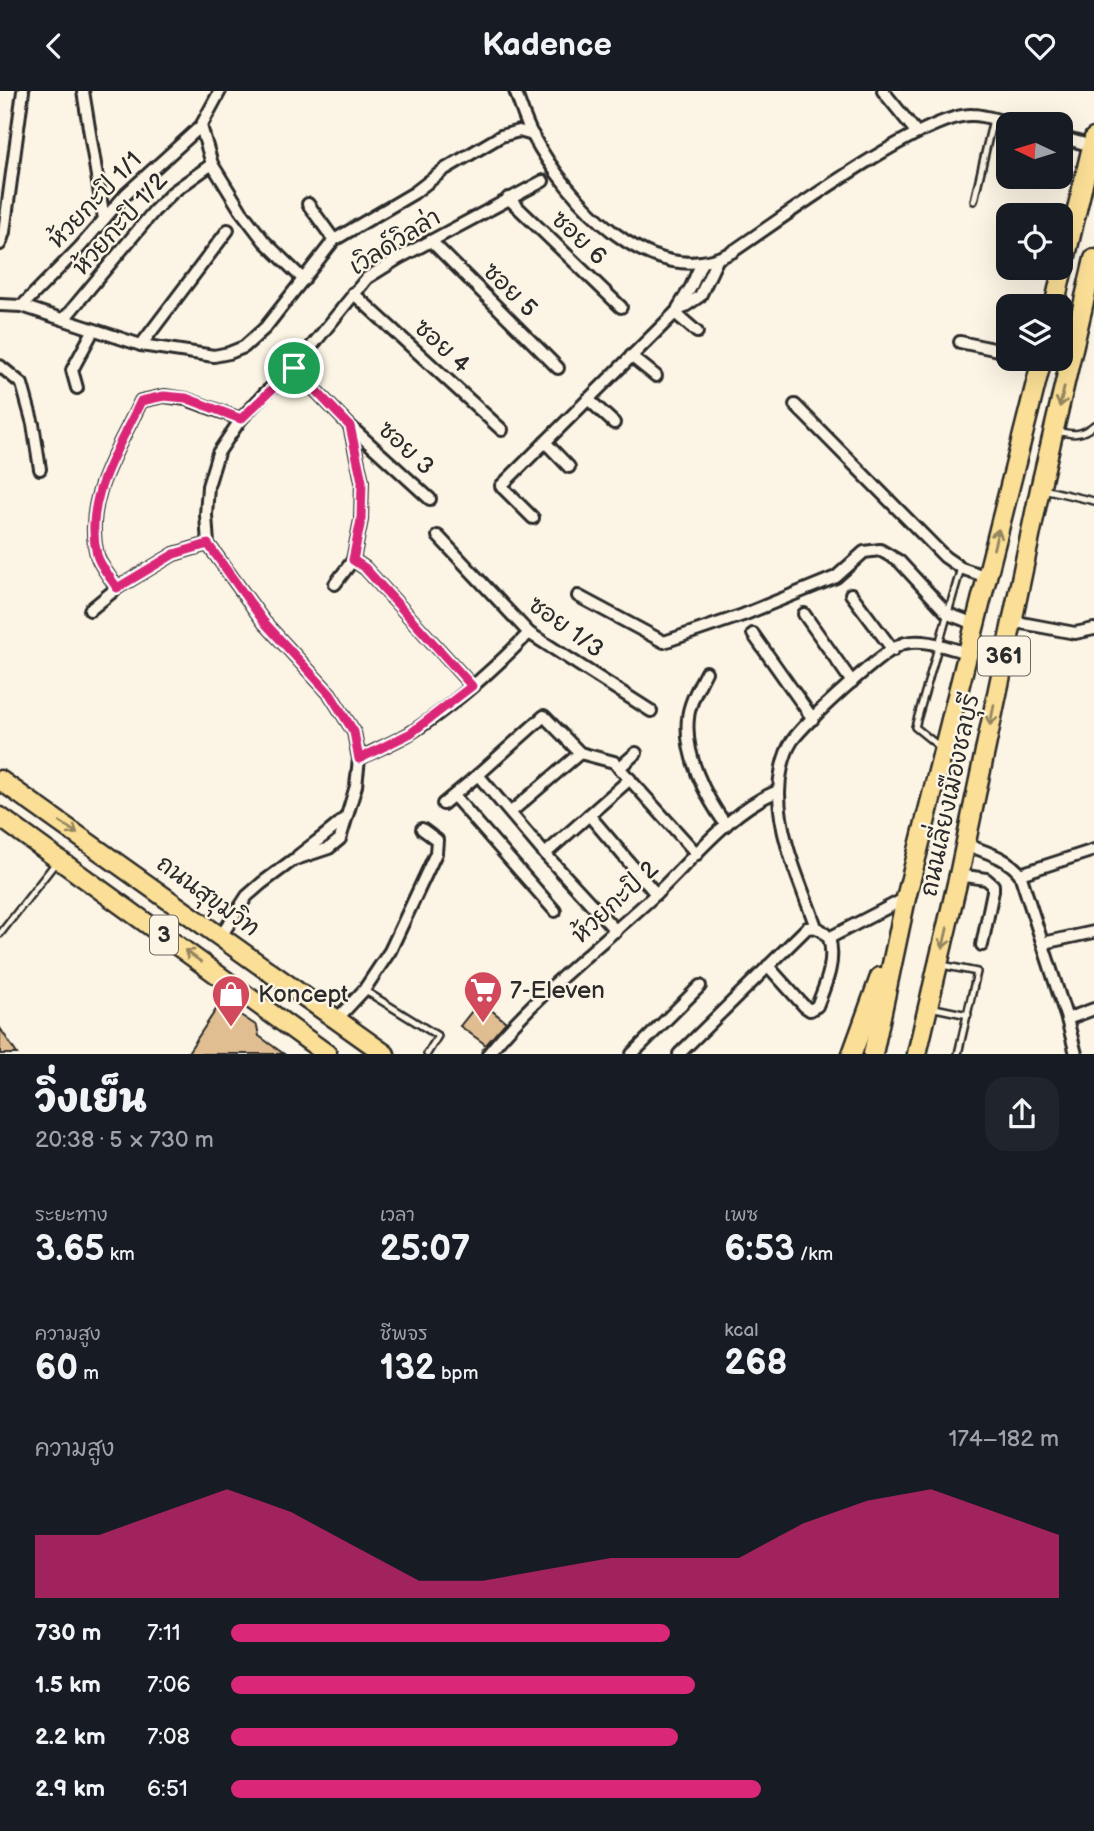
<!DOCTYPE html>
<html lang="th">
<meta charset="utf-8">
<style>
:root{--surface:#171b24;--page:#20242c;--text:#f1f3f6;--muted:#9ea1a6;--accent:#db2777}
body{margin:0;font-family:"Balsamiq Sans","Playpen Sans Thai",sans-serif;background:var(--page);color:var(--text);height:100vh;display:flex;flex-direction:column;font-size:26px;white-space:nowrap}
*{box-sizing:border-box;margin:0}
p{font-size:23px;color:var(--muted)}
.icon{flex:none;width:38px;height:38px;fill:none;stroke:currentColor;stroke-width:2;stroke-linecap:round;stroke-linejoin:round}
.map{position:relative;height:963px;overflow:hidden}
.side{display:flex;flex-direction:column;background:var(--surface);flex:1}
.side>*{flex:none}
.needle{width:46px;rotate:274deg}
.tools{position:absolute;left:996px;top:21px;display:grid;gap:14px}
.tools a{display:grid;place-items:center;width:77px;height:77px;border-radius:14px;background:var(--surface);box-shadow:0 7px 28px #0002;font-size:35px}
.pin{position:absolute;display:grid;place-items:center;width:60px;height:60px;color:#fff;margin:-30px;border:4px solid #fff;border-radius:50%;box-shadow:0 2px 7px #0007}
.round{display:grid;place-items:center;flex:none;width:74px;height:74px;border-radius:21px;background:var(--page)}
.head{display:flex;align-items:center;justify-content:space-between;height:119px;padding:0 35px}
h1{font-size:38px;font-weight:800;line-height:52px}
.metrics{display:grid;grid-template-columns:repeat(3,1fr);gap:10px;height:119px;padding:7px 35px}
.metrics div{display:grid;align-content:center}
.metrics b{font-size:35px;font-weight:800}
.metrics small{font-size:19px;font-weight:400}
.metrics p{font-size:19px}
.chart{height:196px;padding:14px 35px}
.chart p{display:flex;justify-content:space-between}
.chart svg{width:100%;height:126px;margin-top:7px;fill:var(--accent);opacity:.7}
ul{padding:0 35px;list-style:none;font-size:23px}
li{display:grid;grid-template-columns:112px 84px 1fr;align-items:center;height:52px}
li i{height:18px;border-radius:9px;background:var(--accent)}
header{display:flex;justify-content:space-between;align-items:center;height:91px;padding:0 35px;background:var(--surface);font-size:32px;font-weight:800}
.map>svg:first-child{display:block}
.building{fill:#e0be92;stroke:#2b2b2b;stroke-width:2}
.lines{fill:none;stroke-linecap:round;stroke-linejoin:round}
.service-casing{stroke:#2b2b2b;stroke-width:10}
.minor-casing{stroke:#2b2b2b;stroke-width:16}
.primary-casing{stroke:#2b2b2b;stroke-width:23}
.trunk-casing{stroke:#2b2b2b;stroke-width:23}
.service{stroke:#fcf5e5;stroke-width:5}
.minor{stroke:#fcf5e5;stroke-width:10}
.primary{stroke:#fbdf96;stroke-width:18}
.trunk{stroke:#fbdf96;stroke-width:18}
.oneway{stroke:#938560}
.route-casing{stroke:#fff;stroke-width:14}
.route{stroke:#db2777;stroke-width:9}
.labels{text-anchor:middle;dominant-baseline:central;stroke-width:5;stroke-linejoin:round;paint-order:stroke}
.shield{fill:#fcf5e5;stroke:#6a6863;stroke-width:2}
.shield-label{font-size:23px;font-weight:bold;fill:#2b2b2b}
.street-label{font-size:24px;fill:#2b2b2b;stroke:#fcf5e5}
.poi-label{font-size:24px;fill:#2b2b2b;stroke:#fcf5e5;text-anchor:start}
</style>
<header><svg class="icon" aria-label="back" viewBox="0 0 24 24"><path d="M15 5l-7 7 7 7"/></svg>Kadence<svg class="icon" aria-label="heart" viewBox="0 0 24 24"><path d="M12 20l-8-8c-3-5 5-10 8-4 3-6 11-1 8 4z"/></svg></header>
<div class="map">
<svg width="1094" height="963" viewBox="0 0 1094 963">
<rect width="100%" height="100%" fill="#fcf5e5"/>
<filter id="ink" filterUnits="userSpaceOnUse"><feTurbulence type="fractalNoise" baseFrequency=".0143" numOctaves="2"/><feDisplacementMap in="SourceGraphic" scale="14" xChannelSelector="R" yChannelSelector="G"/><feConvolveMatrix kernelMatrix="1 2 1 2 8 2 1 2 1" color-interpolation-filters="sRGB"/></filter>
<g filter="url(#ink)">
<g class="building">
<path d="M480 910 506 931 486 954 460 935Z"/>
<path d="M221 911 257 935 259 945 284 963H187Z"/>
<path d="M0 937 17 963H0Z"/>
</g>
<g class="lines">
<g class="service-casing">
<g id="service">
<path d="M974 110 993 28"/>
<path d="M1057 340C1073 344 1081 345 1094 334"/>
<path d="M1043 398 1094 410"/>
<path d="M941 657 915 636 961 477"/>
<path d="M0 843 57 770"/>
<path d="M942 874 977 881 958 963"/>
<path d="M364 899 438 945 427 963"/>
<path d="M930 916 968 924"/>
</g>
</g>
<g class="minor-casing">
<g id="minor">
<path d="M83 0 104 128"/>
<path d="M220 0 201 35 212 73 241 120 264 150 304 189"/>
<path d="M515 0C521 15 525 31 533 45 567 108 652 204 732 161 777 131 924 22 972 24 986 24 1000 30 1014 33"/>
<path d="M883 0 917 42"/>
<path d="M1060 46 1092 55"/>
<path d="M508 107 621 216"/>
<path d="M308 113 334 149"/>
<path d="M431 150 558 277"/>
<path d="M0 153 4 141 23 0"/>
<path d="M353 202 502 339"/>
<path d="M0 214 22 215 141 254 214 265 229 262 244 256 265 237 334 149 414 102 445 78 501 45 519 40 533 44"/>
<path d="M22 215 80 156 126 103 201 35"/>
<path d="M678 217 691 196 702 171"/>
<path d="M675 222 697 241"/>
<path d="M64 228 154 120 173 101 212 73"/>
<path d="M960 251 1008 261"/>
<path d="M141 254 228 139"/>
<path d="M631 265 656 285"/>
<path d="M0 275 22 293 33 333 40 378"/>
<path d="M294 277 350 335 430 408"/>
<path d="M77 297 72 279 93 240"/>
<path d="M588 308 614 332"/>
<path d="M795 314 945 466 961 477 987 486"/>
<path d="M350 335 362 390 361 429 353 469 365 477 472 595"/>
<path d="M545 351 569 376"/>
<path d="M533 427 501 395 675 222 700 205 717 169"/>
<path d="M438 445 529 542 651 620"/>
<path d="M335 493 353 469"/>
<path d="M117 497C111 487 100 475 97 464 83 408 118 359 141 310L164 305 186 308 241 328"/>
<path d="M851 503 893 559"/>
<path d="M578 505 664 551 743 524 836 486 864 461 880 459 899 470 948 523 975 533"/>
<path d="M90 519 117 497 174 463 208 453"/>
<path d="M804 523 852 591"/>
<path d="M1011 530 1075 542 1094 538"/>
<path d="M753 543 813 628"/>
<path d="M706 581C699 595 689 612 688 627 684 664 705 705 726 734"/>
<path d="M359 668C376 658 396 651 412 641 455 613 494 578 529 542"/>
<path d="M619 677 636 662"/>
<path d="M454 705 555 820"/>
<path d="M443 713 478 684"/>
<path d="M511 721 580 662"/>
<path d="M589 724 656 803"/>
<path d="M965 753C985 761 1007 766 1020 783L1067 928 1094 918"/>
<path d="M545 763 630 688"/>
<path d="M298 765C314 752 331 741 345 727"/>
<path d="M1020 783 1094 759"/>
<path d="M959 784 986 788 993 794V800L982 854"/>
<path d="M816 836C801 793 779 748 779 702 779 686 783 664 792 650 804 632 885 557 905 552 925 547 948 557 968 562"/>
<path d="M616 840 545 763 478 684 544 625 580 662 614 671 697 763"/>
<path d="M221 845 247 805 262 792 293 769 329 757 340 748 356 695 359 668 354 641 330 603 264 531 208 453 206 424 208 395 218 362 241 328 265 302 294 277 367 187 399 167 543 90"/>
<path d="M1043 852 1094 841"/>
<path d="M768 875 804 915 810 919 817 915C826 893 836 870 829 847"/>
<path d="M337 928 364 899 390 860 436 762 437 749 422 738"/>
<path d="M1067 928 1076 963"/>
<path d="M488 963C536 903 600 855 656 803 693 768 730 719 778 700"/>
<path d="M632 963 700 895"/>
<path d="M679 963 807 837C818 835 822 839 829 847L906 807"/>
</g>
</g>
<g class="primary-casing">
<g id="primary">
<path d="M0 689 385 963"/>
<path d="M0 726 327 963"/>
</g>
</g>
<g class="trunk-casing">
<g id="trunk">
<path d="M1054 215 1094 47"/>
<path d="M852 963 880 886"/>
<path d="M873 963 906 807 1042 268"/>
<path d="M917 963 959 784 1040 398 1094 168"/>
</g>
</g>
<use href="#service" class="service"/>
<use href="#minor" class="minor"/>
<use href="#primary" class="primary"/>
<use href="#trunk" class="trunk"/>
</g>
<defs><path id="oneway-shaft" d="M-6 0H5M1.5-3L5.5 0L1.5 3" fill="none" stroke-width="1.6" stroke-linecap="round" stroke-linejoin="round" transform="scale(1.75)"/></defs>
<g class="oneway">
<use href="#oneway-shaft" transform="translate(1062 306) rotate(103)"/>
<use href="#oneway-shaft" transform="translate(996 448) rotate(-76)"/>
<use href="#oneway-shaft" transform="translate(992 624) rotate(101)"/>
<use href="#oneway-shaft" transform="translate(69 737) rotate(34)"/>
<use href="#oneway-shaft" transform="translate(945 847) rotate(103)"/>
<use href="#oneway-shaft" transform="translate(193 865) rotate(-144)"/>
</g>
</g>
<g class="lines" filter="url(#ink)">
<g class="route-casing">
<path id="route" d="M294 277 350 335 362 390 361 429 353 469 365 477 472 595 411 642 359 668 354 641 330 603 264 531 208 453 174 463 117 497C111 487 100 475 97 464 83 408 118 359 141 310L164 305 186 307 241 328Z"/>
</g>
<use href="#route" class="route"/>
</g>
<defs>
<g id="supermarket-pin" transform="scale(2.0125)"><path d="M0 17L-7.5 6A9.5 9.5 0 1 1 7.5 6Z" fill="#d1495b" stroke="#fcf5e5"/><path d="M-6-5.5h2.5l.6 2H6L4.5 2H-2.5L-4.4-4H-6ZM-1.5 3.2a1.3 1.3 0 1 0 .1 0ZM3 3.2a1.3 1.3 0 1 0 .1 0Z" fill="#fff"/></g>
<g id="shop-pin" transform="scale(2.0125)"><path d="M0 17L-7.5 6A9.5 9.5 0 1 1 7.5 6Z" fill="#d1495b" stroke="#fcf5e5"/><path d="M-5-2.5h2.3a2.7 3.5 0 0 1 5.4 0H5L5.5 6h-11ZM-1.5-2.5h3a1.5 2.3 0 0 0-3 0Z" fill="#fff"/></g>
</defs>
<g fill-rule="evenodd">
<use href="#supermarket-pin" x="483" y="899"/>
<use href="#shop-pin" x="231" y="903"/>
</g>
<g class="labels">
<g class="shield">
<rect x="978" y="545.5" width="52" height="39" rx="5"/>
<rect x="150" y="824.5" width="28" height="39" rx="5"/>
</g>
<g class="shield-label">
<text x="1004" y="565">361</text>
<text x="164" y="844">3</text>
</g>
<g class="street-label">
<text transform="translate(95 109) rotate(-46)">ห้วยกะปิ 1/1</text>
<text transform="translate(120 133) rotate(-48)">ห้วยกะปิ 1/2</text>
<text transform="translate(579 147) rotate(44)">ซอย 6</text>
<text transform="translate(395 151) rotate(-32)">เวิลด์วิลล่า</text>
<text transform="translate(510 199) rotate(45)">ซอย 5</text>
<text transform="translate(442 255) rotate(43)">ซอย 4</text>
<text transform="translate(406 357) rotate(43)">ซอย 3</text>
<text transform="translate(566 536) rotate(36)">ซอย 1/3</text>
<text transform="translate(950 704) rotate(-78)">ถนนเลี่ยงเมืองชลบุรี</text>
<text transform="translate(208 805) rotate(36)">ถนนสุขุมวิท</text>
<text transform="translate(615 811) rotate(-43)">ห้วยกะปิ 2</text>
</g>
<g class="poi-label">
<text x="510" y="899">7-Eleven</text>
<text x="258" y="903">Koncept</text>
</g>
</g>
</svg>
<div class="tools">
<a><svg class="needle" viewBox="-14 -14 28 28"><path d="M0-13l5 13h-10z" fill="#e53935"/><path d="M0 13l5-13h-10z" fill="#9ea1a6"/></svg></a>
<a><svg class="icon" aria-label="locate" viewBox="0 0 24 24"><circle cx="12" cy="12" r="6"/><path d="M12 2v4M12 18v4M2 12h4M18 12h4"/></svg></a>
<a><svg class="icon" aria-label="layers" viewBox="0 0 24 24"><path d="M12 4l9 5-9 5-9-5zM3 14l9 5 9-5"/></svg></a>
</div>
<div class="pin" style="left:294px;top:277px;background:#1e9e55"><svg class="icon" aria-label="arrive" viewBox="0 0 24 24"><path d="M6 21V4h12l-3 4 3 4H6"/></svg></div>
</div>
<section class="side">
<div class="head"><div><h1>วิ่งเย็น</h1><p>20:38 · 5 × 730 m</p></div><a class="round"><svg class="icon" aria-label="share" viewBox="0 0 24 24"><path d="M12 15V3M7 8l5-5 5 5M5 13v7h14v-7"/></svg></a></div>
<div class="metrics">
<div><p>ระยะทาง</p><b>3.65<small> km</small></b></div>
<div><p>เวลา</p><b>25:07</b></div>
<div><p>เพซ</p><b>6:53<small> /km</small></b></div>
</div>
<div class="metrics">
<div><p>ความสูง</p><b>60<small> m</small></b></div>
<div><p>ชีพจร</p><b>132<small> bpm</small></b></div>
<div><p>kcal</p><b>268</b></div>
</div>
<div class="chart"><p><span>ความสูง</span>174–182 m</p>
<svg viewBox="0 0 160 44" preserveAspectRatio="none"><path d="M0 44V22L10 22L20 14L30 6L40 14L50 26L60 38L70 38L80 34L90 30L100 30L110 30L120 18L130 10L140 6L150 14L160 22V44z"/></svg>
</div>
<ul>
<li><b>730 m</b>7:11<i style="width:53%"></i></li>
<li><b>1.5 km</b>7:06<i style="width:56%"></i></li>
<li><b>2.2 km</b>7:08<i style="width:54%"></i></li>
<li><b>2.9 km</b>6:51<i style="width:64%"></i></li>
</ul>
</section>
